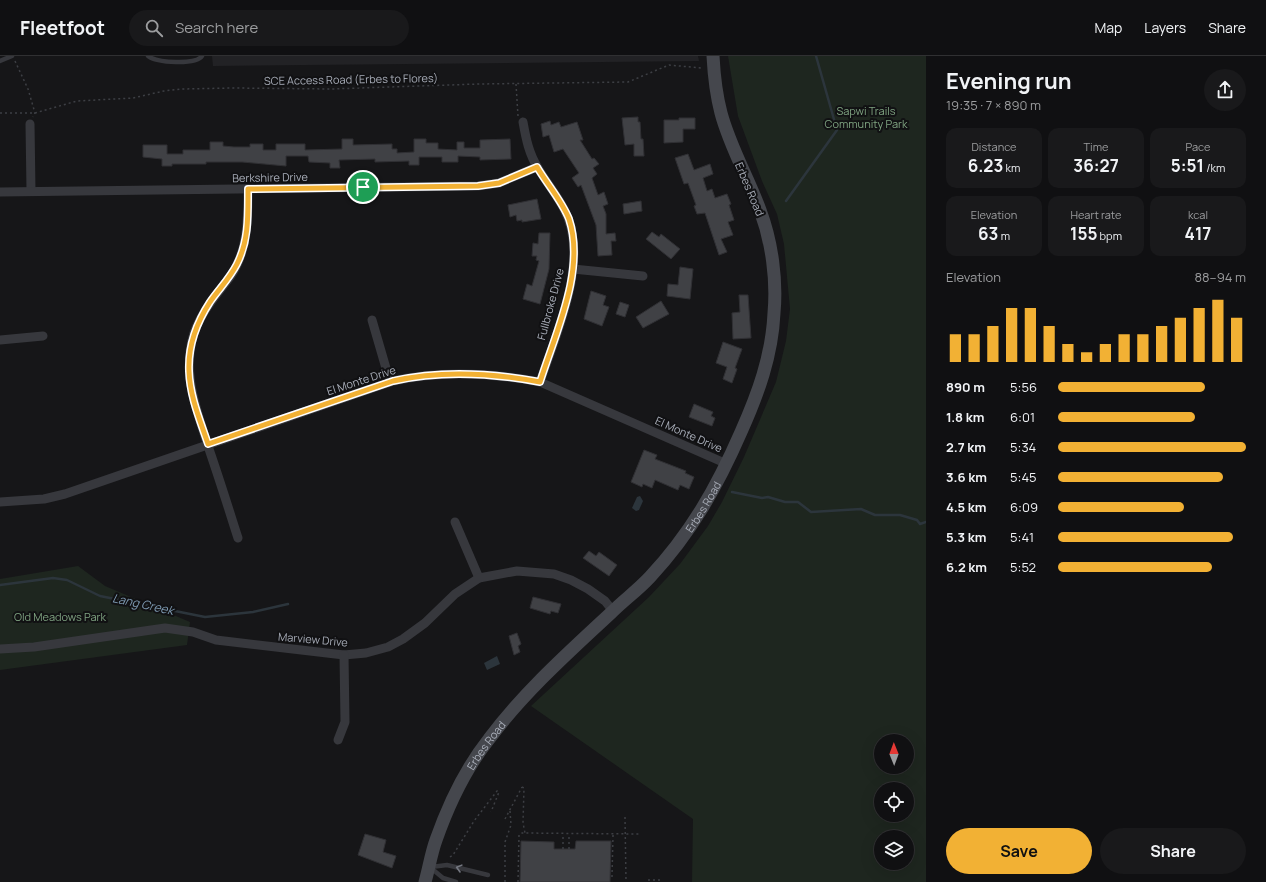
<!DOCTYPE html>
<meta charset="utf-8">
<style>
:root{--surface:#101012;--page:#19191b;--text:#f1f3f6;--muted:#9c9d9f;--line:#303032;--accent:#f2b134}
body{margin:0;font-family:Manrope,sans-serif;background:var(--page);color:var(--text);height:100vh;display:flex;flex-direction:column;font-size:15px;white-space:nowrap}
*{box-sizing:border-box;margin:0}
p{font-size:13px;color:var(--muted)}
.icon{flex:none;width:22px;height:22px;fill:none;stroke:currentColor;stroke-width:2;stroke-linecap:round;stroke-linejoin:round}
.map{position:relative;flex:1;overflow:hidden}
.sheet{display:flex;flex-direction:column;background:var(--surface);width:340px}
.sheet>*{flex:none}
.needle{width:26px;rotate:359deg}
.fabs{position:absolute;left:874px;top:678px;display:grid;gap:8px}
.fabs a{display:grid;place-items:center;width:40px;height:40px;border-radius:50%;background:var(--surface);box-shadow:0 4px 16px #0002,0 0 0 1px var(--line);font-size:20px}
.pin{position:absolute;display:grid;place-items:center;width:34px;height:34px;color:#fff;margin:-17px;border:2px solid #fff;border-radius:50%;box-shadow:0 1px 4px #0007}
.round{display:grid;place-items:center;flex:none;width:42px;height:42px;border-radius:21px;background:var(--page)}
.head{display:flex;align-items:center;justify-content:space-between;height:68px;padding:0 20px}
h1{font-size:22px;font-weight:700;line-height:30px}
.metrics{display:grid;grid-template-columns:repeat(3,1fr);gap:6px;height:68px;padding:4px 20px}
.metrics div{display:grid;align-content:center;border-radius:10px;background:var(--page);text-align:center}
.metrics b{font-size:17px;font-weight:700}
.metrics small{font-size:11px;font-weight:400}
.metrics p{font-size:11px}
.chart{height:112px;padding:8px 20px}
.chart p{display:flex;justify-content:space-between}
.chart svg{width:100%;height:72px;margin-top:4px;stroke:var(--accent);stroke-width:6}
.cta{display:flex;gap:8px;margin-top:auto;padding:8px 20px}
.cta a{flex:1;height:46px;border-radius:24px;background:var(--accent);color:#111;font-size:16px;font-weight:700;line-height:46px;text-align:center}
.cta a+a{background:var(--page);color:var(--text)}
ul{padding:0 20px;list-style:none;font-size:13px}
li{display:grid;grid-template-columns:64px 48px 1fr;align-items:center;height:30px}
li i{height:10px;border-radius:5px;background:var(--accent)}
header{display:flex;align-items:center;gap:24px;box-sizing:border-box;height:56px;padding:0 20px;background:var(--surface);border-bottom:1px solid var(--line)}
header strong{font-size:19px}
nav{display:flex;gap:22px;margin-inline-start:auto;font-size:14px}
.search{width:280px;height:36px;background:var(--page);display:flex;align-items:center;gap:10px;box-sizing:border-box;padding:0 14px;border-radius:22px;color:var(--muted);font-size:15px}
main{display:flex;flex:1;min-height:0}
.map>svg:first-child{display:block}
.built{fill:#222225}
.green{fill:#1e261f;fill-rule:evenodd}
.water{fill:#2c353c}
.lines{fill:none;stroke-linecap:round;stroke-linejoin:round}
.stream{stroke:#2c353c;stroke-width:2.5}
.building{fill:#404145;stroke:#303034}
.path{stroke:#3d3f44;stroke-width:1.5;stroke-dasharray:2 3;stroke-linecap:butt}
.lane{stroke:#37383d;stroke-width:4.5}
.street{stroke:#37383d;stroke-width:9}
.secondary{stroke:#45474d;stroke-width:13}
.oneway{stroke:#757881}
.route-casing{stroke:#fff;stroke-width:8}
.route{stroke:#f2b134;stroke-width:5}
.labels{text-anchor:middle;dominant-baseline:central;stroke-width:4;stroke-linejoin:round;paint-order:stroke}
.street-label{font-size:11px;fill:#a8adb8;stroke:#111113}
.park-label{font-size:11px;fill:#7fa381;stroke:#111113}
.water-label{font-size:12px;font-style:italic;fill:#7f9bb3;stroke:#111113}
</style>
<header>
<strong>Fleetfoot</strong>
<div class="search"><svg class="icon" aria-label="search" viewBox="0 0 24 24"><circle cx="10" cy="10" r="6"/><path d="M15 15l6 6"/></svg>Search here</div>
<nav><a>Map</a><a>Layers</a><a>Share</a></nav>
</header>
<main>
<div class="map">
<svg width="926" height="826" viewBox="0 0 926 826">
<rect width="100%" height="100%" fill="#161618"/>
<path class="built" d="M212 0H698L699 5 213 10Z"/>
<g class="green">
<path d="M728 0H926V826H692L693 763 531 650 649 541 680 508 708 470 722 446 744 401 776 326 786 285 790 253 784 188 777 158 762 125 738 60ZM881 685H907V711H881ZM881 733H907V759H881ZM881 781H907V807H881Z"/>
<path d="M78 510 105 530 190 566 187 589 0 614V523Z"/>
</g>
<g class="water">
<path d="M640 440 643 445 639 454 636 455 632 452 637 441Z"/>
<path d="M497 600 500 608 487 614 484 607Z"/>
</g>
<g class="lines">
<g class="stream">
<path d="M786 145 837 74 816 0"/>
<path d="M732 436 762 442 768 441 785 446H798L811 456 861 453 875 459H900L917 464 920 468 926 466"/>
<path d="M0 529 53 522 67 524 100 540 205 561 253 556 288 548"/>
</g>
</g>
<g class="building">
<path d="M638 61V66H640L641 83H643L644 100H634V88L625 89 622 62Z"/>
<path d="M679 62H695V73H683V86L664 87V64H679Z"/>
<path d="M550 65 551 69 559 66 561 71 577 66 583 84H580L592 103 594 102 599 108 593 112 597 118 592 122 598 139 604 136 608 148 603 150 606 158V178L615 177 616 185H611L612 199 598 200 596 169 581 129 578 131 572 122 579 117 563 93 554 96 549 79 543 81 541 68Z"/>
<path d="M342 83H353V89L392 88V93H397V97L414 96V83H426V87H438V93L457 94V86H464V92H480V84L510 83 511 103 480 104V101L458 100V106H442V101H419V109H409V105L375 106V103L339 104 340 112H330V107L309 106 308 100H286V110L242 106H206V108H172V110H162V103L143 101V89H167V98H183V94H210V86H223V90L234 91H250V88H263V94H276V88H305V94L342 93Z"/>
<path d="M688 98 694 114 710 108 713 118 703 122 707 135 712 133 715 142 727 138 731 148 729 149 734 164 728 166 733 179 721 183 727 196 719 199 705 157 697 158 694 150 696 149 688 127 684 128 675 102Z"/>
<path d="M537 143 541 163 522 166V164L517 165 516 159 510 161 508 149Z"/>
<path d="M641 145 642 155 624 158 623 148Z"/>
<path d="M652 176 659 181 661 178 680 193 671 203 646 183Z"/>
<path d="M539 177H550L549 213 540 248 523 243 527 228 532 230 539 205 536 204 537 200H532L533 187 538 188Z"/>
<path d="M680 211 693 213 690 243 667 240 668 228 678 229Z"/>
<path d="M591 235 606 240 603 249 609 251 602 270 584 263Z"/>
<path d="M739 239H748L751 282 733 283 732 257 740 256Z"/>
<path d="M661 245 669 258 643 272 636 261Z"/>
<path d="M620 246 629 249 625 261 616 258Z"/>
<path d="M723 286 742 293 735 312 737 313 732 327 723 323 727 311 716 307Z"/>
<path d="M694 348 713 356 711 360 715 362 712 370 689 361Z"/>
<path d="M644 394 657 399 655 403 686 415 685 417 694 421 689 433 680 429 678 434 655 424 652 432 643 428 642 431 631 426Z"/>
<path d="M589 495 596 500 599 496 617 509 609 520 583 502Z"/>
<path d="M533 541 561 548 558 557 551 555 550 558 530 552Z"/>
<path d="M517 577 521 588 518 590 520 596 514 599 509 580Z"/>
<path d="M365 778 386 784 383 796 396 800 392 812 358 799Z"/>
<path d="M521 785 554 786V793H575L576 785H611L610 826H520Z"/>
</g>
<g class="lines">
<g class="path">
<path d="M15 5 28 33 35 57 33 61"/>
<path d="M516 28 518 60"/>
<path d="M0 57H35L77 45 133 42 164 35 181 33 233 32 331 33 478 28 628 26 669 9 701 12"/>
<path d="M522 731 524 732 523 767 525 777"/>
<path d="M625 761 626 826"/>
<path d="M505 763 522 731"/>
<path d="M563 793V778"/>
<path d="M569 793V778"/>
<path d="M450 801 453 799 474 765 497 735 499 736 491 756"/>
<path d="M612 821 613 779"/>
<path d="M648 824H660"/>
<path d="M505 826V786L511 769 510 755"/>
<path d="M518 826 519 779 522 777 640 778"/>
</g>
<g class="lane">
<path d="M148 0C157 7 196 9 202 0"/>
<path d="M0 5 12 0"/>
<path d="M431 811 447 809 488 819"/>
<path d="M431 812 443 822 456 826"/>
</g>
<g class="street">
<path d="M523 66C526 83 529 98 538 112 546 126 557 139 564 153 591 203 556 278 540 326"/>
<path d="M30 68 31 135"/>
<path d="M0 136 478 130 499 127 537 111"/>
<path d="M573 213 643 220"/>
<path d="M372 264 390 326"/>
<path d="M0 284 43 280"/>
<path d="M0 446 44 443 65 438 393 325C441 314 492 317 540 326L727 408"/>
<path d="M455 466 479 522"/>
<path d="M238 482C229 454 220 425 210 396 198 357 181 319 194 277 202 255 216 239 230 221 248 195 248 164 248 133"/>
<path d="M0 593 34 591 165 572 193 576 216 584 344 599 366 597 388 591 403 583 425 567 455 538 479 522 517 515 554 518 571 524 588 533 605 545 613 555"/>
<path d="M338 684 345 666 344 599"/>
</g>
<path class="secondary" id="s1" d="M425 826C429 812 431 798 436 784 448 750 466 712 489 683 524 636 569 596 612 556 624 544 638 534 650 521 691 477 717 431 741 376 758 338 772 300 774 257 777 224 772 186 760 154 748 121 730 91 721 57 716 38 714 19 713 0"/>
</g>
<defs><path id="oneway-chevron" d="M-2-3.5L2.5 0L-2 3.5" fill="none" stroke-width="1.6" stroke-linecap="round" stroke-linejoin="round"/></defs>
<use class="oneway" href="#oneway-chevron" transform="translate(459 812) rotate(-165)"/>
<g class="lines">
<g class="route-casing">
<path id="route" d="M537 111C547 128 562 145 569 163 586 214 555 278 540 326 492 317 441 314 393 325L208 388C200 364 190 341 189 315 188 290 197 266 210 246 219 233 230 222 237 208 249 184 248 159 248 133L478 130 499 127Z"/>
</g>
<use href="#route" class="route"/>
</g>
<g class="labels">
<g class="street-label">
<text transform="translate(351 23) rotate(-1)">SCE Access Road (Erbes to Flores)</text>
<text transform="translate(270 121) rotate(-1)">Berkshire Drive</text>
<text transform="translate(750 133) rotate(67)">Erbes Road</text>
<text transform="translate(550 248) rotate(-75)">Fullbroke Drive</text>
<text transform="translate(361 324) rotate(-18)">El Monte Drive</text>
<text transform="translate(689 378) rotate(24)">El Monte Drive</text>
<text stroke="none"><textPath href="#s1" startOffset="475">Erbes Road</textPath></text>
<text transform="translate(313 583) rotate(5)">Marview Drive</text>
<text stroke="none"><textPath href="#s1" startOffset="151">Erbes Road</textPath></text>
</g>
<g class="park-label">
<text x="866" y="54">Sapwi Trails<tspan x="866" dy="13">Community Park</tspan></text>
<text x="60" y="560">Old Meadows Park</text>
</g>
<g class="water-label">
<text transform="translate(143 548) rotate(12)">Lang Creek</text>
</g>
</g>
</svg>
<div class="fabs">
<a><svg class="needle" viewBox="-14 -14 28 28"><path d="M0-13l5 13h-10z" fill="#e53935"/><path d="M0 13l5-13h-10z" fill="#9c9d9f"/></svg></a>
<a><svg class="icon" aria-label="locate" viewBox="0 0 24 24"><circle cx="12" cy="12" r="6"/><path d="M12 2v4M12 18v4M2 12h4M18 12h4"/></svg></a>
<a><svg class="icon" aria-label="layers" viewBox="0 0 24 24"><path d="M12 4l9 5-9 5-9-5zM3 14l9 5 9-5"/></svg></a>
</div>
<div class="pin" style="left:363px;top:131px;background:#1e9e55"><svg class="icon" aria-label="arrive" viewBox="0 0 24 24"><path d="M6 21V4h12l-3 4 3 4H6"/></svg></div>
</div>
<section class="sheet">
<div class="head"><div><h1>Evening run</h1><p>19:35 · 7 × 890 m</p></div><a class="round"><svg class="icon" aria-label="share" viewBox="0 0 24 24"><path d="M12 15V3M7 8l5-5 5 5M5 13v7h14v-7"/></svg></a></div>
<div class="metrics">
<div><p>Distance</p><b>6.23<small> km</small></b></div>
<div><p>Time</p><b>36:27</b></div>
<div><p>Pace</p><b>5:51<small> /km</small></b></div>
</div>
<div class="metrics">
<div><p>Elevation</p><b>63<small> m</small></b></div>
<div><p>Heart rate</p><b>155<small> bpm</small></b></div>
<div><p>kcal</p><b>417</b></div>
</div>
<div class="chart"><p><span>Elevation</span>88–94 m</p>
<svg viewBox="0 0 160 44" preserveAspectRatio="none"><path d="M5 44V27M15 44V27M25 44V22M35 44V11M45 44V11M55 44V22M65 44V33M75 44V38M85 44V33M95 44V27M105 44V27M115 44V22M125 44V17M135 44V11M145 44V6M155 44V17"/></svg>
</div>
<ul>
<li><b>890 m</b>5:56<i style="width:78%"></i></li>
<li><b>1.8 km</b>6:01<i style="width:73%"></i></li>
<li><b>2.7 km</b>5:34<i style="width:100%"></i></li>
<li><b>3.6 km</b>5:45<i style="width:88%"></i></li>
<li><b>4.5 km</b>6:09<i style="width:67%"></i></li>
<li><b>5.3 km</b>5:41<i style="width:93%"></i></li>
<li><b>6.2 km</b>5:52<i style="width:82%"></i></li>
</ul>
<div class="cta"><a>Save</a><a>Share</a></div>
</section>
</main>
